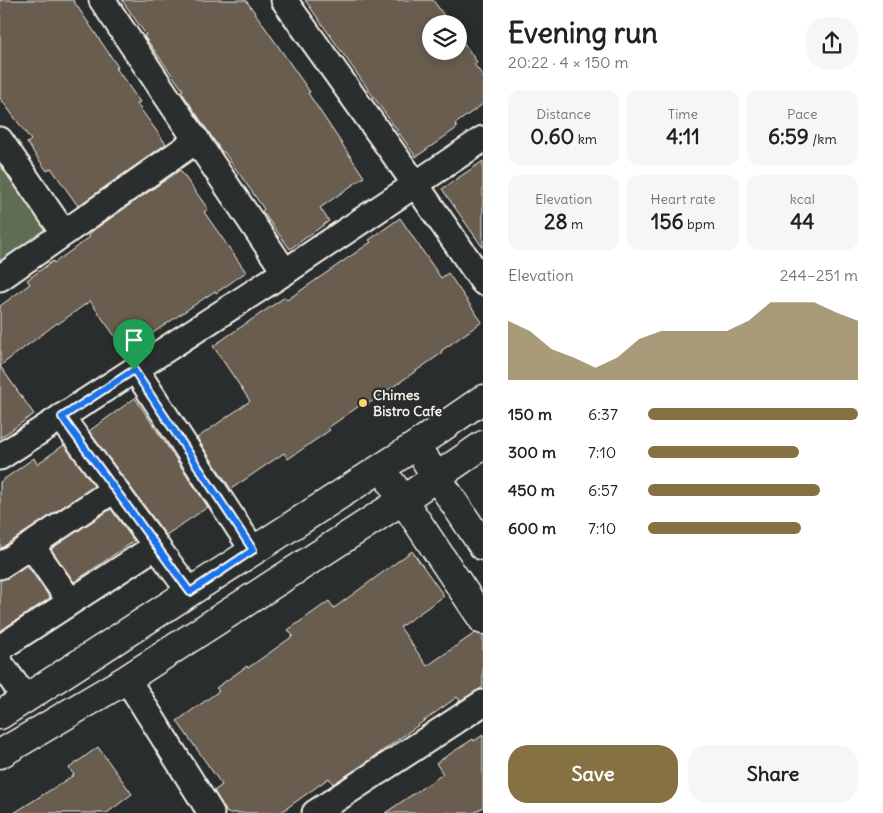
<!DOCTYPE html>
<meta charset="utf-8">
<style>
:root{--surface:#fff;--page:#f6f6f6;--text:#222;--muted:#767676;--accent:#857141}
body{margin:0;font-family:Delius,sans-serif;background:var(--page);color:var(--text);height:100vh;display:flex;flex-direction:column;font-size:19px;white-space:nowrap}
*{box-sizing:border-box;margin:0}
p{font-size:16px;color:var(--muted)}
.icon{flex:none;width:28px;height:28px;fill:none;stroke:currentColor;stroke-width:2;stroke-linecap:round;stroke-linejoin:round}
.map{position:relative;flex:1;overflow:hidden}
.sheet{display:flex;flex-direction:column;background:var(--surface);width:400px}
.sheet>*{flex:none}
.tools{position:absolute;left:422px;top:15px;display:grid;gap:10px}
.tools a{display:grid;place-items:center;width:45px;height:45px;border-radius:50%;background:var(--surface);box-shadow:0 2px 12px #0003;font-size:25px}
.pin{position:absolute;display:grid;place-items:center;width:42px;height:42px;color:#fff;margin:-51px -21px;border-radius:50% 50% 50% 0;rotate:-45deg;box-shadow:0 0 5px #0007}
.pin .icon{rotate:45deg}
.round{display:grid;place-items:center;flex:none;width:52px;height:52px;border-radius:20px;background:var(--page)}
.head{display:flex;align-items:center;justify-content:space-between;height:85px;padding:0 25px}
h1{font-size:28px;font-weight:700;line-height:38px}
.figures{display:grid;grid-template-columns:repeat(3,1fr);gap:8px;height:85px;padding:5px 25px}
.figures div{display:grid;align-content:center;border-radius:12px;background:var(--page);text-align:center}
.figures b{font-size:21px;font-weight:700}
.figures small{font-size:14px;font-weight:400}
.figures p{font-size:14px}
.chart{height:140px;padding:10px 25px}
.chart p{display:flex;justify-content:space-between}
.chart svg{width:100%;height:90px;margin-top:5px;fill:var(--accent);opacity:.7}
.button{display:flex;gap:10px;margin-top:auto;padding:10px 25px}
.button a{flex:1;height:58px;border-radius:20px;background:var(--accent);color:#fff;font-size:20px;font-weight:700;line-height:58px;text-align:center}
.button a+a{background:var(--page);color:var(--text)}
ul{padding:0 25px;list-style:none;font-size:16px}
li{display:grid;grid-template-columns:80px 60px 1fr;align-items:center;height:38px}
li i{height:12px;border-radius:6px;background:var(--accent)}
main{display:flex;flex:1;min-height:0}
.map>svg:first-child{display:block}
.green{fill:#606d54;stroke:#aaaf9e}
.building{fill:#695d50;stroke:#f4f1e8}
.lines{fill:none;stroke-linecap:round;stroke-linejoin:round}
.minor-casing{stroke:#f4f1e8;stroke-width:29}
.tertiary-casing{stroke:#f4f1e8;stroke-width:31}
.minor{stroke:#2a2d2e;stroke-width:25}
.tertiary{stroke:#2a2d2e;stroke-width:28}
.route-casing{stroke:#fff;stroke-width:10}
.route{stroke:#1a73e8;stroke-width:6}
.poi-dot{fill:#ffd166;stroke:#2a2d2e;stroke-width:2}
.labels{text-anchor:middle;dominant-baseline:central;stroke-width:4.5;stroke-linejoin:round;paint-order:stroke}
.poi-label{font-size:14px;font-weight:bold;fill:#f4f1e8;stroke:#2a2d2e;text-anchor:start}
</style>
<main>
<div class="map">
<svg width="483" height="813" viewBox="0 0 483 813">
<rect width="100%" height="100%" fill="#2a2d2e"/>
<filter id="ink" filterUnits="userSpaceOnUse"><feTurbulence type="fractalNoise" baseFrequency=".02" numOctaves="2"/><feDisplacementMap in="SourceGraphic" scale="10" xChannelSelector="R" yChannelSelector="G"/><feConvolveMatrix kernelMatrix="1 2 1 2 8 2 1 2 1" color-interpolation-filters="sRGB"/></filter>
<g filter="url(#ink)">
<path class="green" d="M0 160 50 230 0 265Z"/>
<g class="building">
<path d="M0 0H73L118 67 116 68 140 102 137 104 166 144 78 206 51 168 47 171 27 143 31 140 0 98Z"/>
<path d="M122 0H246L310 92 308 93 364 177 320 208 329 221 290 249 262 211 264 209 224 152H222L181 91 183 90 144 36 146 35Z"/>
<path d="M305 0H433L450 24H431V51H459V36L477 62 474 64 483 76V104L455 124 457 128 416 157Z"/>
<path d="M483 161V248L442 189Z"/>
<path d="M180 170 208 209 204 212 246 272 216 293 215 291 153 333 152 332 126 352 90 301 58 324 57 323 0 366V306L30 284 27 280 53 261 54 263 90 237 88 235 95 229Z"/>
<path d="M400 218 441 278 448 273 482 322 441 351 442 353 400 382 368 404 366 401 328 428 330 430 288 459 284 453 231 489 197 438 250 401 213 346 285 297 287 300 371 242 369 240Z"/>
<path d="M0 366 34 414 0 438Z"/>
<path d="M135 398 208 507 166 535 89 431Z"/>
<path d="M64 445 94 486 0 549V482L34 458 37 464Z"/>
<path d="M111 509 134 541 74 582 51 549Z"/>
<path d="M412 551 444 596 400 627 427 666 475 633 483 635V687L460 701 457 697 363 765 333 784 329 778 280 813H227L214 791 222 785 177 721 219 691 216 688 247 666 248 668 293 636 288 630 329 601 334 608Z"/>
<path d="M27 565 50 598 0 631V580L8 578Z"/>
<path d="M483 735V807L474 813H385L443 774 436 763 473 739 474 741Z"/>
<path d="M98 747 132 794 107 813H14L74 775 69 768Z"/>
</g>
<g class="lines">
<g class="minor-casing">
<g id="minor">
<path d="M102 0 285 272"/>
<path d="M284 0 416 185 483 282"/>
<path d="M0 140 64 233"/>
<path d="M0 278 197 140"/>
<path d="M135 369 253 550"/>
<path d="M61 417 190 592"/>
<path d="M0 457 285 272 483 139"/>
<path d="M31 545 70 601"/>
<path d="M0 566 115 489"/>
<path d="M0 648 156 546"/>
<path d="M0 663 26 699"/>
<path d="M127 679 211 813"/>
<path d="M315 813 483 703"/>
</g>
</g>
<g class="tertiary-casing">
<g id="tertiary">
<path d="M426 461 483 546"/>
<path d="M392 484 483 620"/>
<path d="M0 715 415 446 483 399"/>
<path d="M0 754 127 679 403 500 483 445"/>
</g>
</g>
<use href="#minor" class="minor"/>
<use href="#tertiary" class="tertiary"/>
</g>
</g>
<g class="lines" filter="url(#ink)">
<g class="route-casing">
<path id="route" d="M134 370 253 550 190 592 62 417Z"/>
</g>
<use href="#route" class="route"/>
</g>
<circle class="poi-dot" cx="363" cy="403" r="5"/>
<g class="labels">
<g class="poi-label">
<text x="373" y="395">Chimes<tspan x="373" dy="16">Bistro Cafe</tspan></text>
</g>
</g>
</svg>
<div class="tools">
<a><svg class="icon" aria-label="layers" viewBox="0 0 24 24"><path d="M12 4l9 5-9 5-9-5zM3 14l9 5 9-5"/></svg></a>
</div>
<div class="pin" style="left:134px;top:370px;background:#1e9e55"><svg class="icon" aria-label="arrive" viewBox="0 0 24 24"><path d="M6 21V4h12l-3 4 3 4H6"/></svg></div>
</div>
<section class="sheet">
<div class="head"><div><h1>Evening run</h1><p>20:22 · 4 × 150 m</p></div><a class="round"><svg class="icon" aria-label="share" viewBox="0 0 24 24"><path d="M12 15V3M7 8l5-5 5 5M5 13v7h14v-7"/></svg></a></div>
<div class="figures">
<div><p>Distance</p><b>0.60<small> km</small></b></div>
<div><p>Time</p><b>4:11</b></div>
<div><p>Pace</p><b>6:59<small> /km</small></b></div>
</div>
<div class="figures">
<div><p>Elevation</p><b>28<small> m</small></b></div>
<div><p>Heart rate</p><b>156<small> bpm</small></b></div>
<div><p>kcal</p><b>44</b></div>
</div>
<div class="chart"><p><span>Elevation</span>244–251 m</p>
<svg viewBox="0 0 160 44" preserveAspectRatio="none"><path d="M0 44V15L10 20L20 29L30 33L40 38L50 33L60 24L70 20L80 20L90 20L100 20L110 15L120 6L130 6L140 6L150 11L160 15V44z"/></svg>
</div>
<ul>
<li><b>150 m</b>6:37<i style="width:100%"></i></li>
<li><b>300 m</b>7:10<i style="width:72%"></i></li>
<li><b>450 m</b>6:57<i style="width:82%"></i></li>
<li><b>600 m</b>7:10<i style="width:73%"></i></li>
</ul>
<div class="button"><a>Save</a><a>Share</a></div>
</section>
</main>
